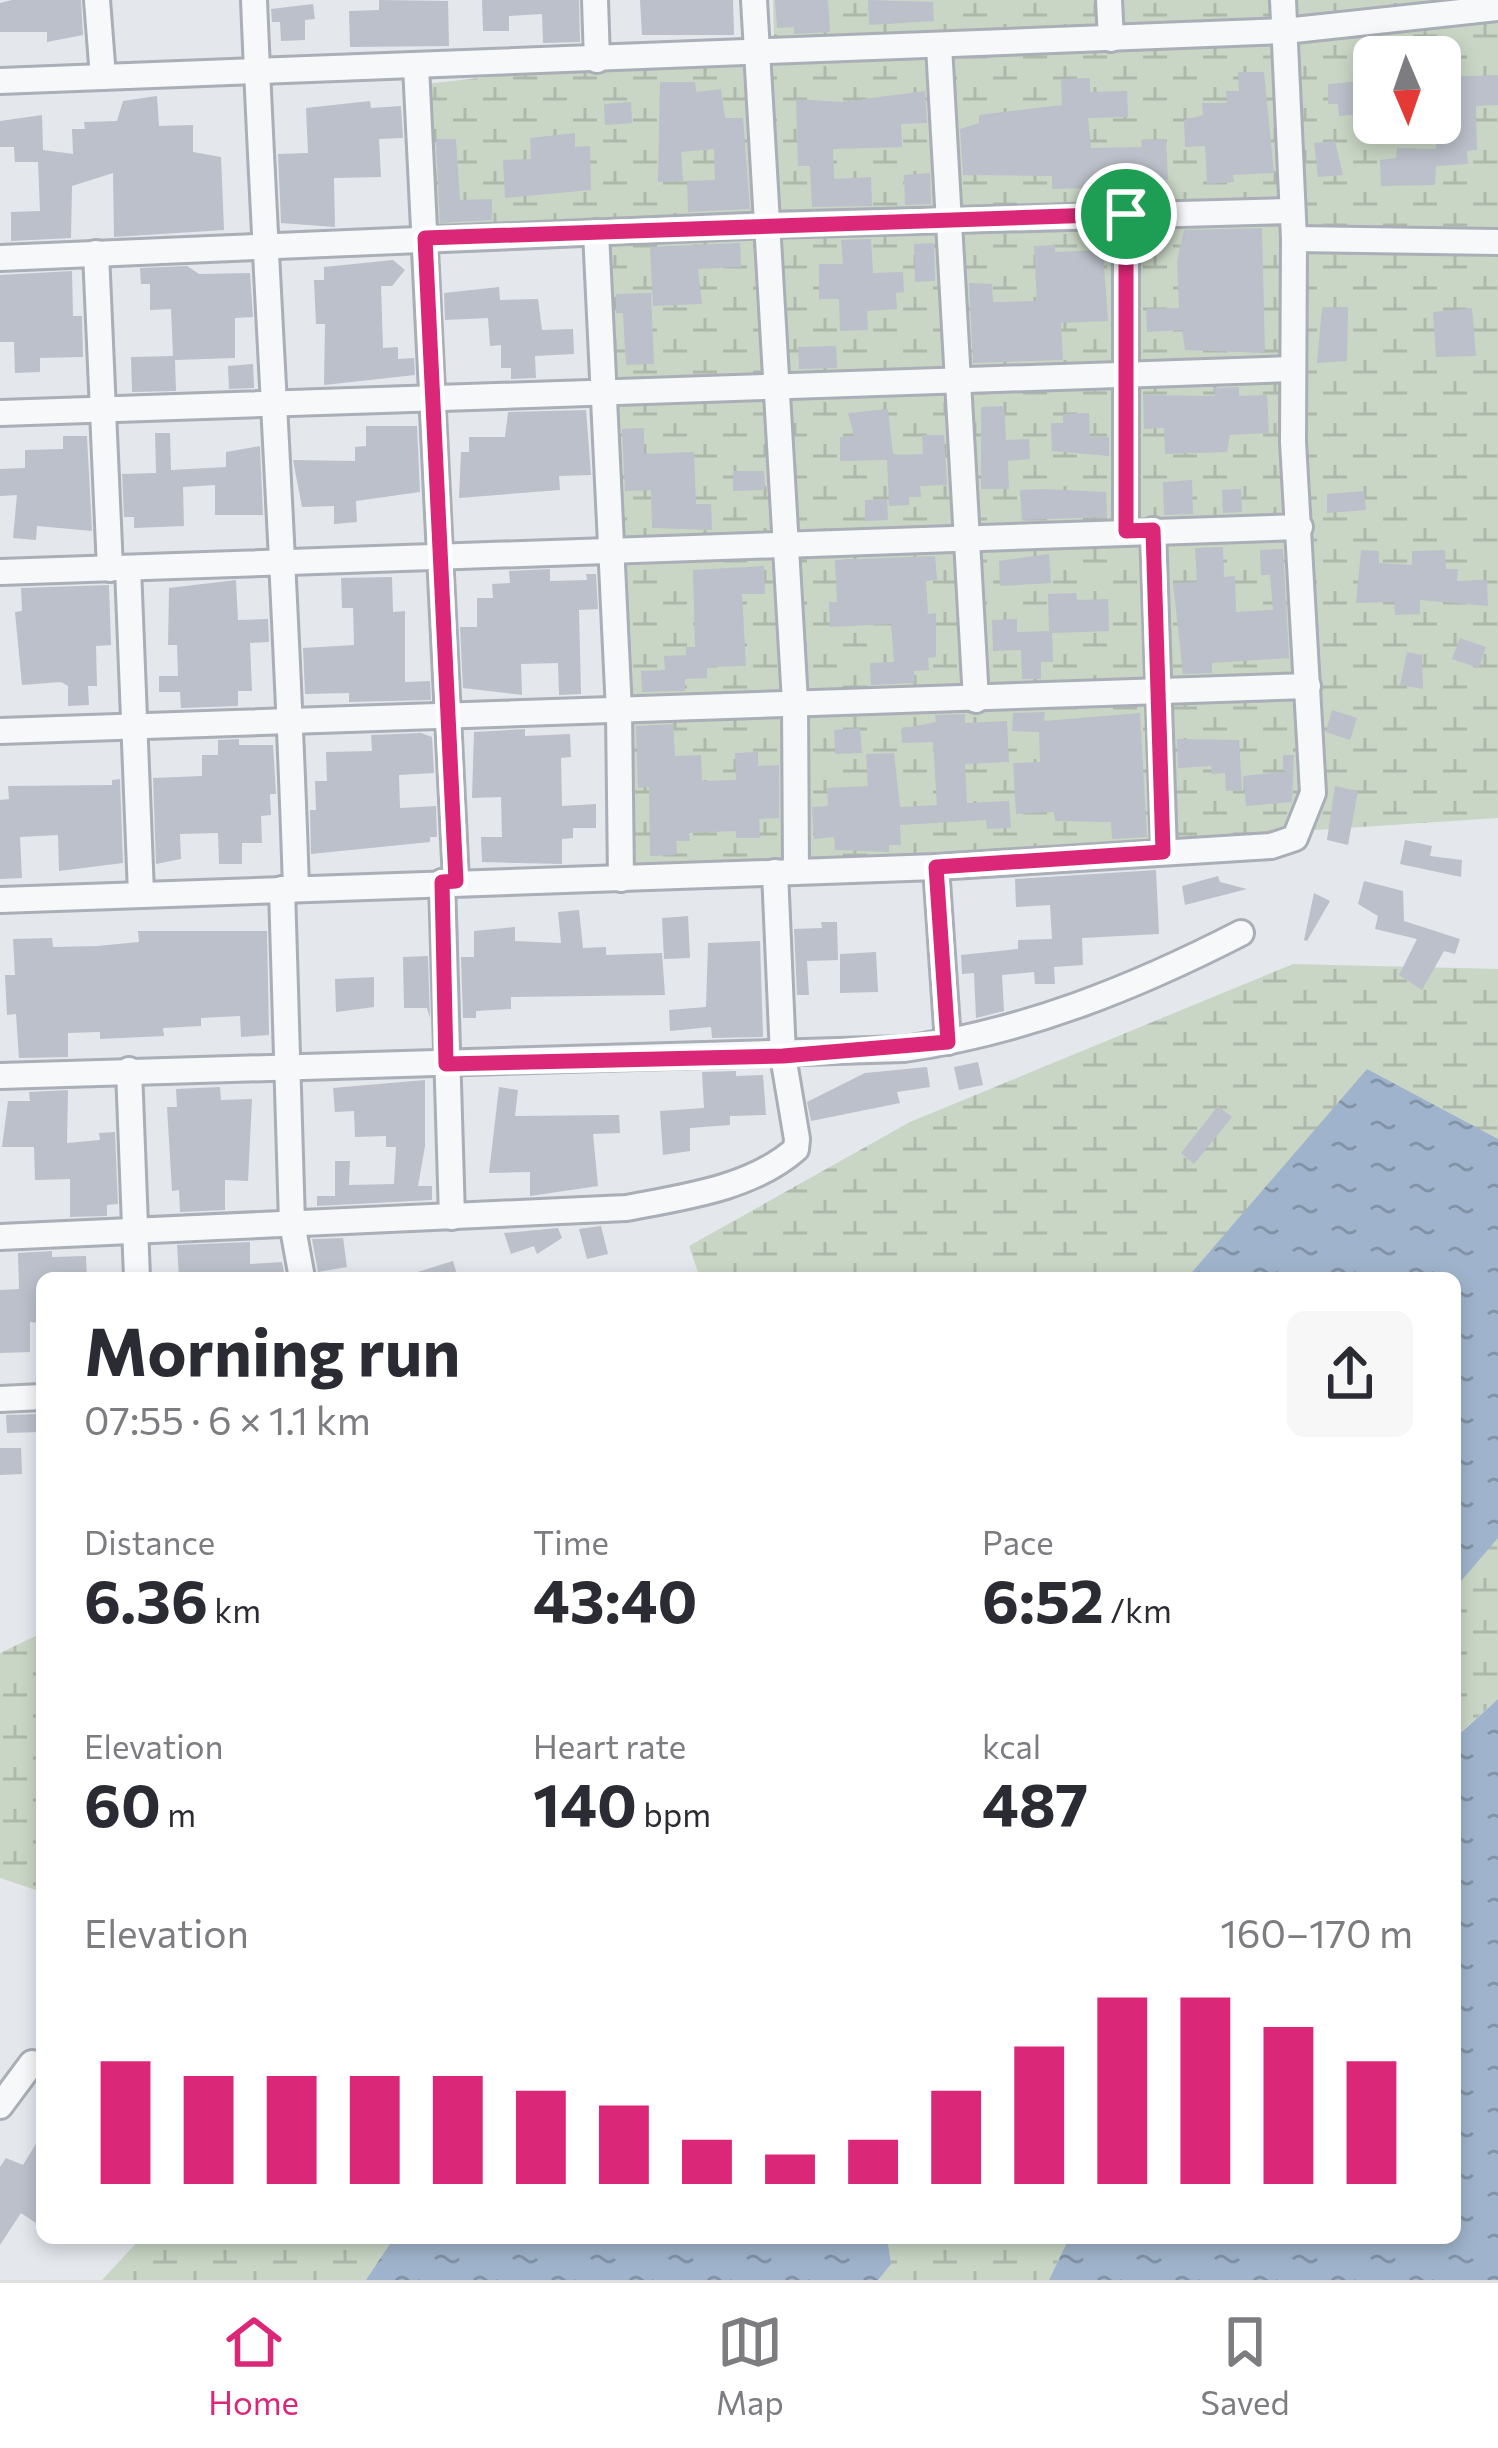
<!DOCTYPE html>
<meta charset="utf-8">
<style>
:root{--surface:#fff;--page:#f7f7f7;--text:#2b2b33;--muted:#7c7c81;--line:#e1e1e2;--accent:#db2777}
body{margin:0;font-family:Commissioner,sans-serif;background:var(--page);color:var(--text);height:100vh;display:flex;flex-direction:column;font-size:45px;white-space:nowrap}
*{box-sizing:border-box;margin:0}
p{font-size:39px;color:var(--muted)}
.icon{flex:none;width:66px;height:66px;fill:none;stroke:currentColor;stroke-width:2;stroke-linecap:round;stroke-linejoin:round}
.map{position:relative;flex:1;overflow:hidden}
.details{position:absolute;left:36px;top:1272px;width:1425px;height:972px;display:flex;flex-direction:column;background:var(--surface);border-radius:18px;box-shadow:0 6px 18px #0003}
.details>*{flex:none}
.needle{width:78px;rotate:178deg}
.buttons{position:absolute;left:1353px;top:36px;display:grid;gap:24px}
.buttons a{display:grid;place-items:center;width:108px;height:108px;border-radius:18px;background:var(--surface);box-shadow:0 6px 18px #0003;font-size:60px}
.pin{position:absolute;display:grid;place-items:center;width:102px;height:102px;color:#fff;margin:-51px;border:6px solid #fff;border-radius:50%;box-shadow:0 3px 12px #0007}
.round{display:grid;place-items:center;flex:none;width:126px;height:126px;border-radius:18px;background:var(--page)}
.headline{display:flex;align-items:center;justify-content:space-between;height:204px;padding:0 48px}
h1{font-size:66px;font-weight:700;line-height:90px}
.figures{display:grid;grid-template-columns:repeat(3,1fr);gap:18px;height:204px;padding:12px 48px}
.figures div{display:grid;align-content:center}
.figures b{font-size:60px;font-weight:700}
.figures small{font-size:33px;font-weight:400}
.figures p{font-size:33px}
.chart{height:336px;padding:24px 48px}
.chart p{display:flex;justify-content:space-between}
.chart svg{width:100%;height:216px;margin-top:12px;stroke:var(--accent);stroke-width:6}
.tabs{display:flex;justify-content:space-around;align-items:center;height:168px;border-top:3px solid var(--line);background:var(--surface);font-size:33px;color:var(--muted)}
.tabs a{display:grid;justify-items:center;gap:6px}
.tabs .on{color:var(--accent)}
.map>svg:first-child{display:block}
.wetland{fill:url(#wetland-marsh);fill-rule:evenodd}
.water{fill:url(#water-ripples)}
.building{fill:#bbc0ca}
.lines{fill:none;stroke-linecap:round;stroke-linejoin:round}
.minor-casing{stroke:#a9aeb7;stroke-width:30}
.minor{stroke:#f7f8fa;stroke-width:24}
.route-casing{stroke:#fff;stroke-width:24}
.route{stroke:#db2777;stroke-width:15}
</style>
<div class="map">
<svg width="1498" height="2280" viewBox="0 0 1498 2280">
<defs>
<pattern id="wetland-marsh" width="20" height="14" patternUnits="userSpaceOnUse" patternTransform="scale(3)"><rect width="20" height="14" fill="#c9d6c5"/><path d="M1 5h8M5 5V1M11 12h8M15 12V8" fill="none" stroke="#adb8ab"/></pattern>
<pattern id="water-ripples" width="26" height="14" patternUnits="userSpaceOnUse" patternTransform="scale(3)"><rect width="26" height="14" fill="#9fb4cc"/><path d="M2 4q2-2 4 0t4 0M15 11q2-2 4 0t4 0" fill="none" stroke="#8293a7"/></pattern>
</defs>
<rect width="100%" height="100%" fill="#e4e7ec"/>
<g class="wetland">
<path d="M773 0H1498V818L628 875 590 235 430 233 425 84 774 45ZM1374 57H1440V123H1374Z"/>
<path d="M1293 964 1498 969V1699L1455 1737V1278H700L689 1246 910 1122Z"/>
<path d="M42 1633V1892L0 1878V1653Z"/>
<path d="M141 2238H1069L1049 2280H102Z"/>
</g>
<g class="water">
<path d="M1367 1069 1498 1139V1538L1455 1588V1278H1187Z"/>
<path d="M1498 1699V2280H1049L1069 2238H1455V1738Z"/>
<path d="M394 2238H887L891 2264 878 2280H366Z"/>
</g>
<g class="building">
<path d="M12 0H81L83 35 47 42V32H0V3Z"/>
<path d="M379 0 448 1 449 46 350 47 349 11 379 10Z"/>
<path d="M482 0H579L580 42 543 43 542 14 509 16V31H483Z"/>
<path d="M640 0H733L734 35H642Z"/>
<path d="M775 0H828L830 32 794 34V27L777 28Z"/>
<path d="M868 0 933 2 934 21 869 25Z"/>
<path d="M313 4 315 19 305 20V40L281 41 280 22H272L271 9Z"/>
<path d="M1238 72H1264L1274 173 1233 175 1234 182 1207 184 1205 146 1185 147 1184 120 1203 115 1202 103H1227L1226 91H1239Z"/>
<path d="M1498 75V105L1476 106 1477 150 1467 151 1468 164 1436 166 1435 185 1381 186 1380 160 1396 158 1397 148 1436 149 1440 77Z"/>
<path d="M1090 78V92L1127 91 1128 117 1088 118 1091 148 1142 147 1141 140 1166 139 1168 180 1104 176V188L1052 189V176L963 175 960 129 979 123V115L1062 105 1061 79Z"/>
<path d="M1374 80V113L1339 116 1338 104H1328V84Z"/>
<path d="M660 82H695L696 92 721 89 725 118H743L750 209 688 212 687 181 715 180 714 149 681 152 683 181 658 182Z"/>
<path d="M925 91 927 123 901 124 902 147 833 149 834 179 871 177 872 206 812 207 810 166H798L796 99 841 102Z"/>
<path d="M157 96 159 126 193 125V152L221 157 224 230 114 237 113 173 72 186 71 238 11 241V212L40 211 38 162H15L14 147H0V121L42 115 43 150 73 154 72 129H85L84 122 117 121 123 101Z"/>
<path d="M370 101 371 108 401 106 403 138 379 139 381 177 334 178 335 227 281 223 278 154 308 153 306 108Z"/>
<path d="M631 102 632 123 605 125 604 104Z"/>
<path d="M575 133V147L590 146 591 190 505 198 503 160 531 159 530 138Z"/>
<path d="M436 139H456L460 200 492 199V220L440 223Z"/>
<path d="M1335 141 1343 175 1318 177 1314 143Z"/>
<path d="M930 173 931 204 905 205 904 175Z"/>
<path d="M1262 228 1265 353 1185 350 1182 330 1147 332 1146 309 1179 308 1177 261 1184 230Z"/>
<path d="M871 239 873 273 903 272 904 292 896 293 897 309 867 311 868 330 840 331 839 299H819V264H843L841 240Z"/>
<path d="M740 243 741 267 698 269 702 304 653 306 650 247Z"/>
<path d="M934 243 935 281 915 282 914 244Z"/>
<path d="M1055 245V252L1103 250 1108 321 1061 323 1063 360 973 363 969 283 992 284 993 302 1037 301 1034 246Z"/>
<path d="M393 260 405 270 392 286H381L383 348 398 347V359L414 358 415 375 324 385 325 324H316L314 280H324V267Z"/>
<path d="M187 266 199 274 250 273 253 317 235 318V358L175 360 176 391 132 392 131 357 173 356 171 309 150 310V284H141L140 268Z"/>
<path d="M72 271 73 316H82L83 357 40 358V372L15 373 14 342H0V275Z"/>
<path d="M499 287 500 300 538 299 542 330 573 329 574 354 535 356 536 378 511 379V368H501V345L490 346 488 318 445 320 444 293Z"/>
<path d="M651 293 654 364 626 365 623 313H616V294Z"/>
<path d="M1348 307 1347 361 1317 363 1322 308Z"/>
<path d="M1472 308 1476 356 1436 357 1433 312Z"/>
<path d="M836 346 837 368 799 369 798 347Z"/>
<path d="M253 364 254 388 229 389 228 366Z"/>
<path d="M1239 387V396L1267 395 1269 433 1230 435 1227 452 1165 454 1164 428 1144 429 1143 395 1215 396 1214 388Z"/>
<path d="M1004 406 1006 440 1029 439 1030 459 1008 461 1009 489H981V407Z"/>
<path d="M888 409 893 455 923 454 922 435H944L947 485 920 486 921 497H909V505L889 506 887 460 840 461V437L854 436 848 413Z"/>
<path d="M586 410 591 475 559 476 560 490 459 498 461 452H469V437H505L508 412Z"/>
<path d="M1089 413 1090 437H1109V456L1052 451 1051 423H1063V414Z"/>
<path d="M366 426H417L420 492 356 501 357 522 334 524V506L302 507 293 460 355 461V447L366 446Z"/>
<path d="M644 428V454L694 452 696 504H711L712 530 652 528 651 490 625 491 622 429Z"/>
<path d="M155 433H170L171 470 226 467V452L260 446 263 515H215V485L183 487 184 526 134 528V517H124L122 474 156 473Z"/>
<path d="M63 436H87L92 531 37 526 36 540 13 538 17 495 0 496V469L25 468V450L63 449Z"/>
<path d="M733 471H764L765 490 733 491Z"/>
<path d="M1192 480 1193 514 1164 515 1163 482Z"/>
<path d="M1043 489 1106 492 1107 517 1022 520 1020 490Z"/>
<path d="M1241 489 1242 512 1223 513 1222 490Z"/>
<path d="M1364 491 1366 510 1327 513V494Z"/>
<path d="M887 499 888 520 865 521V500Z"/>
<path d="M1223 547 1224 577 1235 576 1236 612 1273 610 1270 575H1261L1260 550 1283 549 1289 658 1212 663V673L1183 674 1173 583 1197 582 1195 548Z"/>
<path d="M1361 550 1379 551V563L1412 565V551L1445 550 1446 569H1458L1457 581 1487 580 1488 606 1420 600V614L1395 615 1394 602 1356 603Z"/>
<path d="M1049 554 1051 583 1000 586 999 561Z"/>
<path d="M935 556 937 580 926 581 928 614 936 613V657L928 658 929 670 914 671 915 683 871 685 870 663 894 662 891 624 830 627 829 602H837L835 560Z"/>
<path d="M764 566 765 594H742L746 666 707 667V678L685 679V691L642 692 641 671 665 670 664 656 686 655V647H695L693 570Z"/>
<path d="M550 569V581L587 580 586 574H596L598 609 579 610 581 694 559 695 558 663 521 664 522 695 463 688 460 627H477V598H493L492 584 510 583 509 571Z"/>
<path d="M392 577 393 612 405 611V682L430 681 431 700 349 702V693L305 694 303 648 354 645 353 608H342L341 578Z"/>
<path d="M236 580 238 620 268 619 269 642 250 643 252 691H238V706L181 708 180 692H159V676H178L177 645H168L169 588Z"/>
<path d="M109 585 111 645 96 646 97 686H88L89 705 68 706V686L61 682 22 685 15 612 22 611 21 588Z"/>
<path d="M1076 593 1077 600 1108 599 1109 631 1052 633 1053 662H1041V679H1022L1021 650 993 651 992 620 1017 619V632L1049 631 1048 594Z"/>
<path d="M1460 638 1486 647 1479 668 1452 659Z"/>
<path d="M1407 652 1422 655 1423 689 1400 685Z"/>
<path d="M1332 710 1357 718 1350 740 1326 732Z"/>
<path d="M1045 712 1044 721 1140 713 1147 837 1112 839 1111 822 1055 821 1054 812 1016 814 1013 763 1040 762 1039 732 1012 731 1013 713Z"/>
<path d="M965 714V723L1007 721 1009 762 965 764 967 803 1009 801 1011 828 987 829 986 820 900 825 901 845H889V852L835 850 834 837 814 839 812 807 828 806 827 788 868 786 866 754 894 753 900 807 937 805 933 742 902 743 901 729 936 722 935 715Z"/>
<path d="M673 724 675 756 701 755 702 781 736 780 735 753 758 752V766L779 765V818L759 819 760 838H736V831L689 833 690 841H676V855L650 856 649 787 638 788 636 726Z"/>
<path d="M860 728 862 753 835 754 834 730Z"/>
<path d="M525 729V736L570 734 571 757 561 758 562 806 596 804V828H573V838L562 839V864L482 862 481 837H502L501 797 472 798 474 732Z"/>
<path d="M421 733 432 737 434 773 399 775 400 808 436 806 437 837H430V842L311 854 310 810H316L315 781H327L326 752 372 751 371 735Z"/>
<path d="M239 739V745H273L276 794H270L271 815 261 816 262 843H242V864H219L218 833 180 834 181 859 156 864 153 778 202 776V755H218V740Z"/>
<path d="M1177 739 1239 740 1242 790 1226 791 1225 773 1212 774 1211 766 1178 768Z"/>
<path d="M1283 755H1294L1292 802 1246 806 1243 776 1293 771H1283Z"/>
<path d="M120 779 123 863 59 871 58 835 20 837 22 878 0 879V800L9 799 8 786 112 785V780Z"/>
<path d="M1335 786 1358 791 1348 845 1327 840Z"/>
<path d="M1405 840 1432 846 1430 856 1462 860 1461 877 1400 864Z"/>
<path d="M1156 870 1159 934 1082 938 1083 965 1054 967 1055 984H1035L1034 972 1002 975 1004 1011 976 1018 974 973 962 974 961 955 1018 949V940L1052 939 1050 905 1016 907 1015 879Z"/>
<path d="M1218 876 1220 882 1247 889 1185 905 1182 886Z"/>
<path d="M1364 881 1403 891 1404 921 1460 939 1455 954 1444 951 1422 990 1399 975 1417 939 1375 929 1378 916 1358 904Z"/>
<path d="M1314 893 1330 901 1307 941 1304 940Z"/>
<path d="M579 910 583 948 606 947V955L662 953 665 995 511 997V1009L476 1011V1018H463L461 957H474V931L515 927V941L561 943 558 912Z"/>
<path d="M688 916 690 958 664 959 662 918Z"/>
<path d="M821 922H837L838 960 807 961 809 995H797L794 929 822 928Z"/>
<path d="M138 931H267L269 1035 241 1037 240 1016 201 1018V1026L163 1028 164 1036 100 1039V1032L68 1033V1057L19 1058 16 1014 7 1015 5 975H15L13 939 52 938 53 947 97 946 139 942Z"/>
<path d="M760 941 763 1037 712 1038 711 1027 670 1031 669 1010 706 1007 708 943Z"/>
<path d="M876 952 878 992 840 993V954Z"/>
<path d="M428 956 430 1018 427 1008H404L403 957Z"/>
<path d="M374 977V1007L336 1012 335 979Z"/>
<path d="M978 1062 983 1085 959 1090 954 1067Z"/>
<path d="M927 1067 930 1087 897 1092 900 1103 811 1121 807 1102 865 1073Z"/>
<path d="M736 1071V1076L763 1075 766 1115 730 1116V1125L690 1128V1151L663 1155 660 1111 704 1108 702 1072Z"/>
<path d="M425 1080V1146L418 1186H432V1200L317 1206V1196H335V1161H350L349 1185 394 1184 396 1147H386V1136L355 1137 354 1111 335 1112 333 1088Z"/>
<path d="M220 1087 221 1100 252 1099 248 1181 225 1180V1210L180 1212 179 1190 172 1191 167 1107H177L176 1089Z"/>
<path d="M499 1087 518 1090 515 1116 619 1115 620 1133 593 1134 598 1186 530 1196V1172L489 1173Z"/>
<path d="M68 1090 67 1143 100 1140 99 1133 115 1132 118 1204 107 1205V1216L70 1217V1179L35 1180 34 1147H2L8 1101H30L29 1092Z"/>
<path d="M1218 1106 1232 1117 1194 1164 1181 1153Z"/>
<path d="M601 1226 608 1254 587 1259 579 1229Z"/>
<path d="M558 1228 562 1238 537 1254 534 1246 511 1254 504 1233Z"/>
<path d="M343 1238 347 1267 318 1272 312 1239Z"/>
<path d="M250 1242V1264L282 1262 285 1278H179L177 1245Z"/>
<path d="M52 1251V1257L86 1256 87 1278H42V1323L30 1322V1352L0 1353V1290L19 1289 18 1253Z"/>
<path d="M453 1261 458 1278H411V1274Z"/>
<path d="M39 1414 40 1432 7 1433 6 1415Z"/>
<path d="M0 1448H21L22 1474 0 1475Z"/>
<path d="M42 2134V2227L21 2213 0 2245V2167L6 2158 23 2165Z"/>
</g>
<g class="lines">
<g class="minor-casing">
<g id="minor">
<path d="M97 0 103 77"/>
<path d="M254 0C266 297 287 592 296 889"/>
<path d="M595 0 597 60"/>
<path d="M754 0 795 702 796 871"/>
<path d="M1109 0 1111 39"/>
<path d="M939 46 976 700"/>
<path d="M416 66 456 881"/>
<path d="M0 81 1285 31 1498 8"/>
<path d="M1126 215V531"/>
<path d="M596 232 619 711 621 879"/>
<path d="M1294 239 1498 242"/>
<path d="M96 253 110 569"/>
<path d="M0 258 769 225 1292 211"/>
<path d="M0 413 1292 369"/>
<path d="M1153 530 1164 852"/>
<path d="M128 568 141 893"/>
<path d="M0 572 1300 527"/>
<path d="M0 731 1308 686"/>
<path d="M936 867 948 1042"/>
<path d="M442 882 452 1217"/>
<path d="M282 889 292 1223 302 1278"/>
<path d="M0 900 936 867 1271 846 1295 838 1313 793 1293 442 1294 239 1283 0"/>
<path d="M129 1070 137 1278"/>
<path d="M0 1076 904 1049C1024 1032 1134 988 1241 933"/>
<path d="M0 1237 626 1208C684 1197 752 1188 796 1149L797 1139 783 1056 775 872"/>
<path d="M0 1399 42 1397"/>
<path d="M0 2106 32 2063"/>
</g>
</g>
<use href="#minor" class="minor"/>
</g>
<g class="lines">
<g class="route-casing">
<path id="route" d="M1126 214V531L1153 530 1163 852 936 867 948 1042 783 1056 446 1064 442 882 456 881 425 238Z"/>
</g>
<use href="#route" class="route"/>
</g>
</svg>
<div class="buttons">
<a><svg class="needle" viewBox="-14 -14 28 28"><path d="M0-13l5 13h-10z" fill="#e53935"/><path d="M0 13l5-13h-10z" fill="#7c7c81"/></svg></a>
</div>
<div class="pin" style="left:1126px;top:214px;background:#1e9e55"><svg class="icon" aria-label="arrive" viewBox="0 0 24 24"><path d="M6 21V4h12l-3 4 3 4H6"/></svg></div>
<section class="details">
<div class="headline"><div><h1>Morning run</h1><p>07:55 · 6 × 1.1 km</p></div><a class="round"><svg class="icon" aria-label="share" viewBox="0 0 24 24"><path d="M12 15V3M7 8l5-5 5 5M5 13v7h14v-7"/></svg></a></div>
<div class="figures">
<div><p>Distance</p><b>6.36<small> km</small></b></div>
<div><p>Time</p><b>43:40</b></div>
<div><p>Pace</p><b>6:52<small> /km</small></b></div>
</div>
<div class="figures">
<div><p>Elevation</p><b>60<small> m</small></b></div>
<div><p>Heart rate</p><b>140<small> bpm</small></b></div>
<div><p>kcal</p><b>487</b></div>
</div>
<div class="chart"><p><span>Elevation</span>160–170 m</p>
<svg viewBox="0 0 160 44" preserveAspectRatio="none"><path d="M5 44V19M15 44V22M25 44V22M35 44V22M45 44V22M55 44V25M65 44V28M75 44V35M85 44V38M95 44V35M105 44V25M115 44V16M125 44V6M135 44V6M145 44V12M155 44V19"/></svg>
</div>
</section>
</div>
<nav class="tabs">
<a class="on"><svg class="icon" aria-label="home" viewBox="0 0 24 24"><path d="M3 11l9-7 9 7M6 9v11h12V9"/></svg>Home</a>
<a><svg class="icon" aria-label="map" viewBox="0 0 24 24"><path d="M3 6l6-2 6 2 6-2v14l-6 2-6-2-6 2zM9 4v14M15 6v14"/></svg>Map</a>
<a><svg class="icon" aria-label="saved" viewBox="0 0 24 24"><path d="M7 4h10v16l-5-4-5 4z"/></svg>Saved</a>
</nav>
